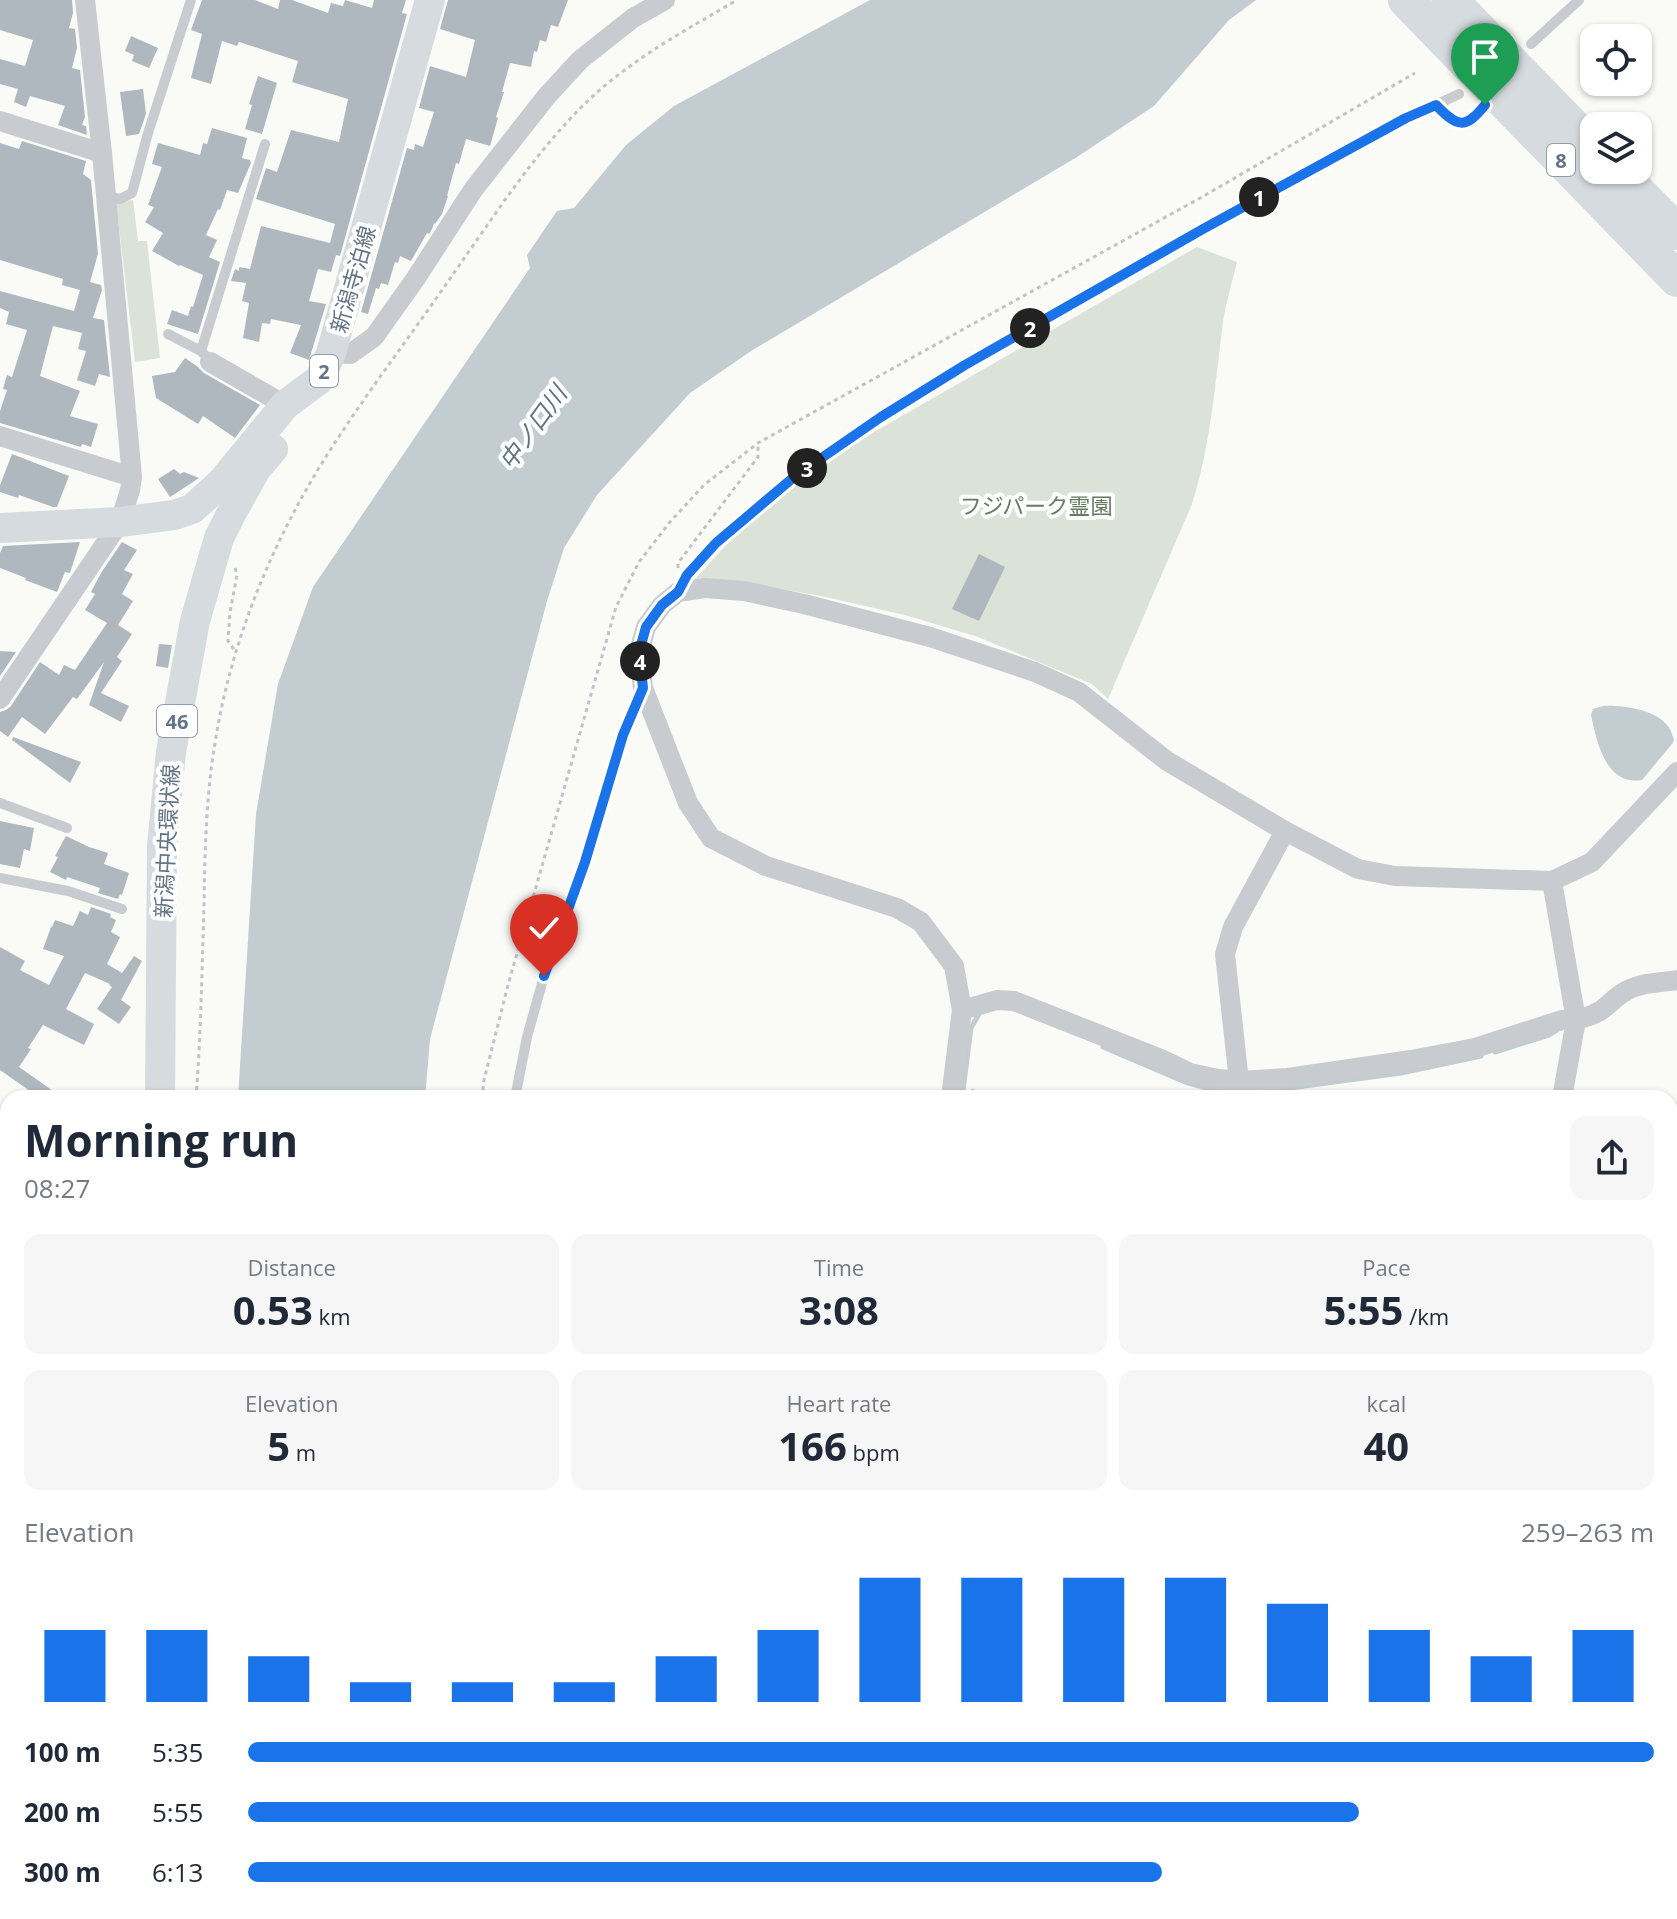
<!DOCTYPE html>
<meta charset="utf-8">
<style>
:root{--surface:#fff;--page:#f6f6f7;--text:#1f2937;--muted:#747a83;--accent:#1a73e8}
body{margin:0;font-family:"Open Sans","Noto Sans JP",sans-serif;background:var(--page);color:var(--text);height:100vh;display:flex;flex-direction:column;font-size:30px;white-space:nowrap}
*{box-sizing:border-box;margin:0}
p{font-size:26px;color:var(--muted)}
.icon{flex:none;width:44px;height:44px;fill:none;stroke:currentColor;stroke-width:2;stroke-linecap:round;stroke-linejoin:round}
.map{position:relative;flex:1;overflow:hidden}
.details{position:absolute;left:0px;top:1090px;width:1678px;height:830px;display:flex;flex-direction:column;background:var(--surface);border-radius:24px 24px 0 0;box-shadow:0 2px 6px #0004}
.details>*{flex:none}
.controls{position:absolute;left:1580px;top:24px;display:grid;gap:16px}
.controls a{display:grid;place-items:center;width:72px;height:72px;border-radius:16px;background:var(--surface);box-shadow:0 2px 6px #0004;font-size:40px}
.pin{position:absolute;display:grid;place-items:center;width:68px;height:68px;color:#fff;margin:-82px -34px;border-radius:50% 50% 50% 0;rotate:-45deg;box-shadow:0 0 8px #0007}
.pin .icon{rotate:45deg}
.km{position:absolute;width:40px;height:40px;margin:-20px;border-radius:50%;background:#222;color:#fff;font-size:22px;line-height:40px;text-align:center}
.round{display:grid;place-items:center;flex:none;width:84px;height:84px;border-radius:16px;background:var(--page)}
.summary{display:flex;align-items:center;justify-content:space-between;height:136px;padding:0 24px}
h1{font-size:44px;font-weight:700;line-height:60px}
.figures{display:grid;grid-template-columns:repeat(3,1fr);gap:12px;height:136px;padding:8px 24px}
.figures div{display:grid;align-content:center;border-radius:16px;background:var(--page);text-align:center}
.figures b{font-size:40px;font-weight:700}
.figures small{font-size:22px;font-weight:400}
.figures p{font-size:22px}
.chart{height:224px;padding:16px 24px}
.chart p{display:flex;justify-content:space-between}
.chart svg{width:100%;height:144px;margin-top:8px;stroke:var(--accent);stroke-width:6}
ul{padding:0 24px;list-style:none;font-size:26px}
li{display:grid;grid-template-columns:128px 96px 1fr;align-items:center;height:60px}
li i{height:20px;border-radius:10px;background:var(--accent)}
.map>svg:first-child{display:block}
.green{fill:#dbe2d8}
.water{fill:#c2ccd1}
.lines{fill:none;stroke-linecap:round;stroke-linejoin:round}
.stream{stroke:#c2ccd1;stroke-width:5}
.canal{stroke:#c2ccd1;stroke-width:18}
.building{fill:#b0b8bf}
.path{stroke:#c1c4c6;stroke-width:3;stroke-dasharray:4 4;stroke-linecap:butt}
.lane{stroke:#c8ccd0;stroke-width:10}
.street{stroke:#c8ccd0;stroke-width:20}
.primary{stroke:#d6dbdf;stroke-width:30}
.highway{stroke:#d6dbdf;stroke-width:36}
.route-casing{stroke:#fff;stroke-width:16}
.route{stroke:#1a73e8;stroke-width:10}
.labels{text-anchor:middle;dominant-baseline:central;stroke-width:8;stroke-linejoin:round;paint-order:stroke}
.shield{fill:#fff;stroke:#919eaa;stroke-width:2}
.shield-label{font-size:20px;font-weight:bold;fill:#627486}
.street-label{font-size:22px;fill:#627486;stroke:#fff}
.park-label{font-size:22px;fill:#667c61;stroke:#fff}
.water-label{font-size:24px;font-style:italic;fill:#5d747e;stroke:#fff}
</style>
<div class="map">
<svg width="1677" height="1919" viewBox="0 0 1677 1919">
<rect width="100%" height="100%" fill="#fafaf7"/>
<g class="green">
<path d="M133 200 138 241H147L160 358 135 362 116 202Z"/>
<path d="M1197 247 1237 262C1232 282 1226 302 1223 322 1215 384 1211 444 1192 504L1108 699 1092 684 978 637 905 615 821 596 763 586 695 579 729 542 811 473 874 432Z"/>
</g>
<g class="water">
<path d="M870 0H1256L1229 20 1154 106 1077 157 751 351 690 393 597 495 564 548 547 601 430 1039 425 1098H238L256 814 278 684 313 587 530 268 527 255 557 211 574 208 626 145 674 106Z"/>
<path d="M1603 706C1621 705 1652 709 1665 723 1670 727 1672 734 1674 740L1672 744 1642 780C1606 786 1597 743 1591 715L1593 709Z"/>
<path d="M208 1912H359L360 1919H210Z"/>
</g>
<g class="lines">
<g class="stream">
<path d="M1103 1047 1185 1082 1213 1090 1245 1094 1401 1073 1481 1056"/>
<path d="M1495 1052 1549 1035 1557 1030"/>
<path d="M962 1098 971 1028 979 1014"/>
<path d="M951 1912 952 1919"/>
</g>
<path class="canal" d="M0 1520 8 1576"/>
</g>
<g class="building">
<path d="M0 0H72L73 13 69 28 75 29 77 48 72 68 80 70 85 117 82 125 86 126 87 135 58 125 65 106 30 96 26 107 14 102 18 89 0 84V59L25 66 33 40 0 30Z"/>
<path d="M202 0H255L278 9 280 0H292L328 13 331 3 343 6 345 0 372 8 374 0H406L402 13 407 14 340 256 336 255 331 272 318 269 309 301 326 304 309 360 290 353 301 325 271 319 270 324 262 323 259 342 243 338 249 303 242 301 246 283 231 281 235 269 239 271V267L250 269 261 226 330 243 335 224 256 199 266 168 277 172 291 130 339 142 348 99 292 82 298 61 239 42 237 46 222 41 211 84 191 78 202 34 191 30Z"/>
<path d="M448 0H568L558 27 551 25 546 42 540 40 537 52 534 51 531 67 510 63 502 92H504L496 117 498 118 490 146 466 139 459 164 456 163 447 196H448L442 214 435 224 434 223 432 229 429 234 427 233 411 261 400 256 398 263 395 262 388 285 381 283 379 289 376 288 368 314 361 312 407 148 414 150 415 144 423 147 434 112 419 108 430 66 466 77 475 40 440 29Z"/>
<path d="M131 36 158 48 149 68 132 61 134 55 125 51Z"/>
<path d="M258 76 277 83 262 134 245 129 252 105 249 104Z"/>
<path d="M143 89 146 114 139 134 126 136 120 92Z"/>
<path d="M212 128 247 138 242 158 250 160 251 163 238 193 227 190 220 210 218 209 206 235 217 240 209 257 220 262 198 334 167 324 172 310 188 316 191 306 193 307 203 275 180 265 179 266 152 251 163 233 145 222 154 207 148 205 162 167 152 164 158 143 200 155 203 143 207 144Z"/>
<path d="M22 141 86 161 83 174 91 180 98 254 90 282 101 285 102 290 93 318 104 320 110 377 99 374 95 386 77 380 86 351 78 349 82 333 53 326 40 376 80 391 70 416 98 424 91 447 82 444 81 447 0 423V411L7 390 3 389 7 375 12 377 27 330 6 324 9 312 0 308V291L74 311 80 290 62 285 63 279 0 260V143L19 149Z"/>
<path d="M185 358 198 367 204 373 260 405 235 438 203 416 198 424 156 398 152 376 175 372Z"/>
<path d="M12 454 69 476 57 507H53L19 495 18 498 0 492V485Z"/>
<path d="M174 469 180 474 184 472 199 478 170 497 158 479Z"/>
<path d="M80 542 70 573 65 572 57 592 25 580 26 578 0 568V553L3 546Z"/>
<path d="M122 542 137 550 124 570 133 574 122 594 133 601 118 625 132 634 117 657 122 661 101 693 129 706 121 722 89 705 104 662 77 699 73 697 45 734 22 717 8 737 0 731V712L6 710 11 706 40 662 59 675 64 665 75 670 107 623 85 610 95 594 91 592 101 573Z"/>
<path d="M979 554 1005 567 979 621 952 609Z"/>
<path d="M159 644 172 645 168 668 156 666Z"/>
<path d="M0 651 16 652 0 676Z"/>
<path d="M13 737 81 762 70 783 12 740Z"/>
<path d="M0 821 34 828 30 851 24 849 20 868 0 864Z"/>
<path d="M66 836 89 847 108 853 104 864 129 873 122 895 120 894 118 899 98 893 100 888 67 877 66 880 50 872 58 857 55 856Z"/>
<path d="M91 907 111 914 110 917 116 920 111 932 120 937 107 964 122 973 134 956 142 961 121 1000 131 1007 119 1024 97 1009 112 987 109 985 110 984 85 973 66 1009 94 1024 84 1045 43 1025 28 1048 31 1049 19 1067 63 1098H40L0 1070V947L25 961 20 970 49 985 64 956 43 949 51 927H52L55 920 73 926 80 911 88 915Z"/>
</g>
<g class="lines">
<g class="path">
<path d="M1447 115C1459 127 1469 124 1480 111"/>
<path d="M235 568 237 575 230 612 228 641 236 652"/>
<path d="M678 568V563L758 457V443"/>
<path d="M971 1090 998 1098"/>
<path d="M196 1098C201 1033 202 969 204 904 205 850 206 796 215 743 231 641 272 542 327 455 365 395 409 338 449 280 495 215 542 140 602 88 643 53 691 27 737 0"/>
<path d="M482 1098 484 1080 508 985 616 607 639 562 670 522 704 485 758 443 1202 197 1415 73"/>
<path d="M1670 1303 1677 1305"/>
<path d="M1670 1616 1677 1618"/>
<path d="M146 1912 147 1919"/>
<path d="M427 1912 428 1919"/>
<path d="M1611 1912 1633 1919"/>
<path d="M433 1919 434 1912"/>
</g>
<g class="lane">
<path d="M1531 44 1579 0"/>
<path d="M106 196 120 199 132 193 148 133 191 0"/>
<path d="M168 334 201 351 204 354"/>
<path d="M201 351 265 144"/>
<path d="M678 592C697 558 727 534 756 509 852 428 963 367 1071 305 1181 241 1290 175 1404 119 1422 110 1441 103 1459 94"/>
<path d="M0 803 67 828"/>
<path d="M0 878 68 891 122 909"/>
<path d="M515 1098 527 1037 544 976 585 862 623 735 641 692"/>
<path d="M629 1912 632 1919"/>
</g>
<g class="street">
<path d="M0 121 102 153"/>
<path d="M331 353 350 354 374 337 416 278 473 190 546 97 580 60 633 18 665 0"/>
<path d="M210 362 285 405"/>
<path d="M0 436 132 477"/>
<path d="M0 699 120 522 130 490 132 477 102 153 85 0"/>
<path d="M1552 881 1576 1020 1562 1098"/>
<path d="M962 1010 997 1000 1014 1001 1161 1059 1190 1073 1218 1079 1239 1081 1288 1078 1411 1060 1475 1048 1562 1020C1575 1020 1589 1018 1600 1011 1609 1005 1616 996 1626 991 1642 982 1659 983 1677 980"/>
<path d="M1239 1081 1225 954 1233 927 1285 831"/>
<path d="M951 1098 962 1010 954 966 921 922 897 908 766 866 711 838 688 803 643 688 639 652 646 627 662 605 678 592 705 588 744 591 804 604 930 637 1035 672 1079 692 1167 761 1285 831 1358 869 1395 876 1552 881 1592 862 1677 772"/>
<path d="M0 1618 8 1672"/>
<path d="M0 1714 8 1716"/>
<path d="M56 1912 57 1919"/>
<path d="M939 1912 941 1919"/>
<path d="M1313 1919 1315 1912"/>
</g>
<g class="primary">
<path d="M0 528 120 522 174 515 192 509 221 483 285 405 320 379 331 353 430 0"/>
<path d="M160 1098 162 846 171 752 195 621 219 538 231 514 256 469 273 449"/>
<path d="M113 1912 114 1919"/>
</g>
<g class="highway">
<path d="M1406 0 1677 279"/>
<path d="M1450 0 1594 148"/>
<path d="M1616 170 1677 232"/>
</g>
</g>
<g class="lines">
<g class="route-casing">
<path id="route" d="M544 976 585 862 623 735 643 688 639 652 646 627 662 605 678 592 687 575 716 543 794 477 881 417 965 365 1203 229 1406 118 1436 105C1457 127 1465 130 1485 105"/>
</g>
<use href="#route" class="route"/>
</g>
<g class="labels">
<g class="shield">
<rect x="1547" y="144" width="28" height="32" rx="6"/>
<rect x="310" y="355" width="28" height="32" rx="6"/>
<rect x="157" y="705" width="40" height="32" rx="6"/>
</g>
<g class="shield-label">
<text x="1561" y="160">8</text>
<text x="324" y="371">2</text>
<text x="177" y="721">46</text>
</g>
<g class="street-label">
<text transform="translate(352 279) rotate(-74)">新潟寺泊線</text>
<text transform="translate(166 841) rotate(-87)">新潟中央環状線</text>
</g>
<g class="park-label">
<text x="1036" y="505">フジパーク霊園</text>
</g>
<g class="water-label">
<text transform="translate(532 427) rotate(-54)">中ノ口川</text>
</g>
</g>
</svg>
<div class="controls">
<a><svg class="icon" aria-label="locate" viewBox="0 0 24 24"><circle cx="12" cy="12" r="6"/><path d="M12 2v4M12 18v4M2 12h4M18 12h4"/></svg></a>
<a><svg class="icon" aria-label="layers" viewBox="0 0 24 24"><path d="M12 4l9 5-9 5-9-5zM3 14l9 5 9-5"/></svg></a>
</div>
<div class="pin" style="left:1485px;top:105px;background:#1e9e55"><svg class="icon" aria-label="arrive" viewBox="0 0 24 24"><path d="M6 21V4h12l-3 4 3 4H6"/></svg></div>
<div class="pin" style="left:544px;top:976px;background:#d93025"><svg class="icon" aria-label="check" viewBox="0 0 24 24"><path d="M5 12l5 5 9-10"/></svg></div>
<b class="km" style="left:1259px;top:197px">1</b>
<b class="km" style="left:1030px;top:328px">2</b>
<b class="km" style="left:807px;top:468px">3</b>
<b class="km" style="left:640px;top:661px">4</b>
<section class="details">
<div class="summary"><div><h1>Morning run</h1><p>08:27</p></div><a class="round"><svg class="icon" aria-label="share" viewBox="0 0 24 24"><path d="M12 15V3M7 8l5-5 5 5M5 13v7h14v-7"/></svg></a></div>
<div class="figures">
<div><p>Distance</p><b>0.53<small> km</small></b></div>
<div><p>Time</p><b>3:08</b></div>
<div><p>Pace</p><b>5:55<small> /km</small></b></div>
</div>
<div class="figures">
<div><p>Elevation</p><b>5<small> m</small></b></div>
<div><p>Heart rate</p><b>166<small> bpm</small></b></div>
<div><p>kcal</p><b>40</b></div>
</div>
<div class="chart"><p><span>Elevation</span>259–263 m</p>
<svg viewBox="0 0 160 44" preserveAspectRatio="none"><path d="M5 44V22M15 44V22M25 44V30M35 44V38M45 44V38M55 44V38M65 44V30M75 44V22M85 44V6M95 44V6M105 44V6M115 44V6M125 44V14M135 44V22M145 44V30M155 44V22"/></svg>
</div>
<ul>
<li><b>100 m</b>5:35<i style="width:100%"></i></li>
<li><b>200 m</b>5:55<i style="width:79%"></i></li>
<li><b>300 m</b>6:13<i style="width:65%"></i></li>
</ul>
</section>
</div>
